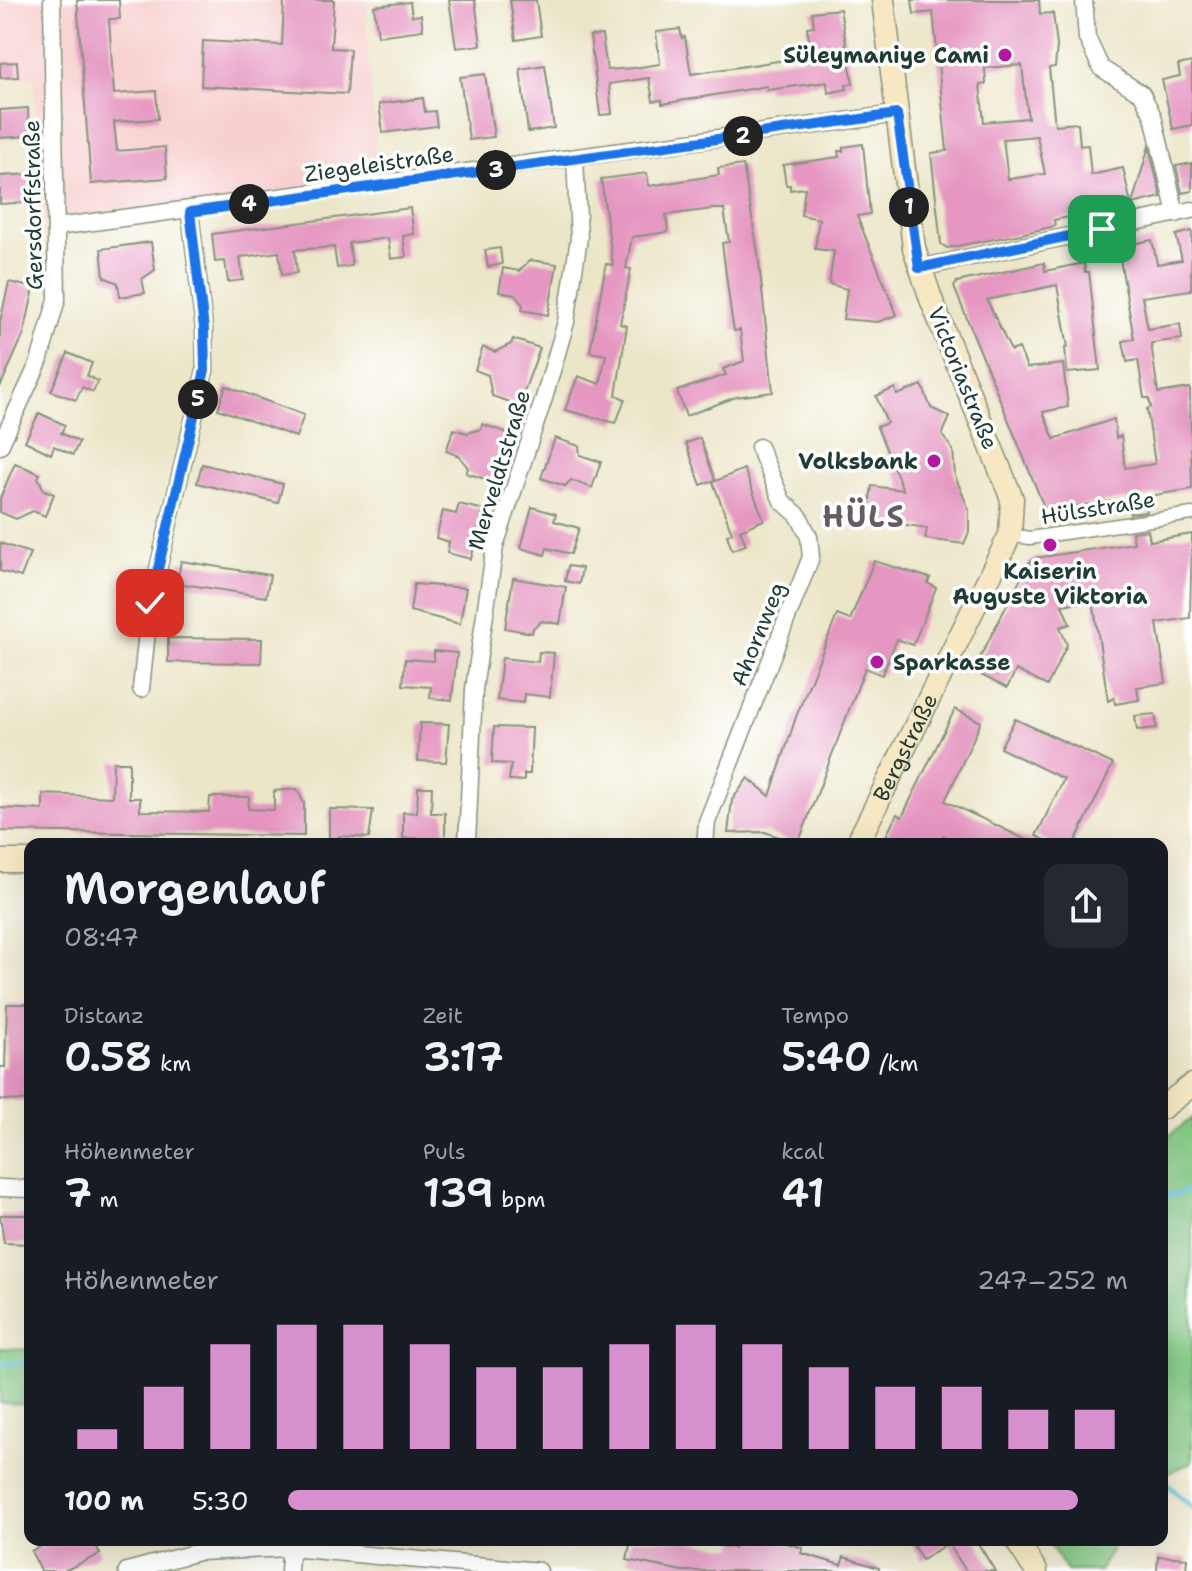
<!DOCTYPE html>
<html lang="de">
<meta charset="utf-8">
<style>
:root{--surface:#171b24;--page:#242831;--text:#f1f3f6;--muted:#9ea1a6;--accent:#d690ce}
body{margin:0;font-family:"Shantell Sans",sans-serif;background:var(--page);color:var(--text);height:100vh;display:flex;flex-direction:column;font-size:30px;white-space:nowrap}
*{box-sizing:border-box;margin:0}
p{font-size:26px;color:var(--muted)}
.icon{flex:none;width:44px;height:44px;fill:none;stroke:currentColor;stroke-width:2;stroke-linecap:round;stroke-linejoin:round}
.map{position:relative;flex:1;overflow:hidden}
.drawer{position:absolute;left:24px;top:838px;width:1144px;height:708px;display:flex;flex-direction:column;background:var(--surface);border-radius:16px;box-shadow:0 8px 32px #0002}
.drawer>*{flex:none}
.pin{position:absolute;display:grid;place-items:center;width:68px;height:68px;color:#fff;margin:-34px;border-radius:16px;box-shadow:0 4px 12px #0006}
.km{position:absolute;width:40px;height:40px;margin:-20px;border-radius:50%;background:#222;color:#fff;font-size:22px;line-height:40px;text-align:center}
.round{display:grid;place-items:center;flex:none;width:84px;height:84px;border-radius:16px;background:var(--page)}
.summary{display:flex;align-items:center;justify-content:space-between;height:136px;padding:0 40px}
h1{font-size:44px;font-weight:600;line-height:60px}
.metrics{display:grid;grid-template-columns:repeat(3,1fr);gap:12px;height:136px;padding:8px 40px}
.metrics div{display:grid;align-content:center}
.metrics b{font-size:40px;font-weight:600}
.metrics small{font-size:22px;font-weight:400}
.metrics p{font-size:22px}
.chart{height:224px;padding:16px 40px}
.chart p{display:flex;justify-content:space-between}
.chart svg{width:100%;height:144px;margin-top:8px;stroke:var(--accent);stroke-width:6}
ul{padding:0 40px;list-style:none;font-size:26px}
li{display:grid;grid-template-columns:128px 96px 1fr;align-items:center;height:60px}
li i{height:20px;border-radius:10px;background:var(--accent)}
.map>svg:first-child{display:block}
.built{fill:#f7d0cf}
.green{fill:#84c984;stroke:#52835c;stroke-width:2}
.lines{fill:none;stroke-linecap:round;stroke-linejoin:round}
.stream{stroke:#60c2de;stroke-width:5}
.building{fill:#e596c1;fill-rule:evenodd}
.pedestrian-casing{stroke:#86927e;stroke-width:15}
.minor-casing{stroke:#86927e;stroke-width:19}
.secondary-casing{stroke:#86927e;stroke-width:25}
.pedestrian{stroke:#fff;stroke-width:12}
.minor{stroke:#fff;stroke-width:16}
.secondary{stroke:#f7e8c3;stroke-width:22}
.route-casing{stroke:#fff;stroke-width:16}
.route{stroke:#1a73e8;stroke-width:10}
.poi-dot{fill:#b5179e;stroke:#fff;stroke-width:3}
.labels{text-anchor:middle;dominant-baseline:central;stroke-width:7;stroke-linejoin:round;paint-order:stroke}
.poi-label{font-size:22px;font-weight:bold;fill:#1f3d34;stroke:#fff;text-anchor:end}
.street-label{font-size:22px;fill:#1f3d34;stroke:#fff}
.district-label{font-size:30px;font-weight:bold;letter-spacing:2px;fill:#645c65;stroke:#fff}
</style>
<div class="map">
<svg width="1192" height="1571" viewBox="0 0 1192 1571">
<rect width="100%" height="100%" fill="#fff"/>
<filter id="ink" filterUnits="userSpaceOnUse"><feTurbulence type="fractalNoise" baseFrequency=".0125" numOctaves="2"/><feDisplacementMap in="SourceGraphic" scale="16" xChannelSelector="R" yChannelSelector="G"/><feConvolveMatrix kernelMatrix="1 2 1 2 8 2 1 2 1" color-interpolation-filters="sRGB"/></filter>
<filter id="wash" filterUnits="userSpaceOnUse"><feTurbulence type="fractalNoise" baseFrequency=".006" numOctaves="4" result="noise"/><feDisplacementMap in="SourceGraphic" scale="32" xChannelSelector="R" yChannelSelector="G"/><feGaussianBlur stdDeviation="1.8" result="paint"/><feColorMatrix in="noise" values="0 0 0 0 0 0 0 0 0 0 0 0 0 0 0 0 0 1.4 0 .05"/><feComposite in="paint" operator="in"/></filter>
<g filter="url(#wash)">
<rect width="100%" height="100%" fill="#ece6c9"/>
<path class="built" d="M0 0H367L366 31 381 186 44 234 34 78 0 79Z"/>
<g class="green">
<path d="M1192 1118V1462L1162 1476V1141Z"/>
<path d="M0 1348 30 1350V1404L0 1403Z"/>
<path d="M1047 1540H1117L1099 1571H1067Z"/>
</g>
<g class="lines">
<g class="stream">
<path d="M1162 1198 1192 1189"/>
<path d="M0 1363 30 1364"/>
<path d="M1162 1466 1166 1483 1192 1507"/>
</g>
</g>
<g id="blocks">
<g class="building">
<path d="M77 0H119L120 19H109L114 94 156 91 158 119 114 122 117 151 165 147 167 178 91 184Z"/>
<path d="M284 0H334L331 48 350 49 347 94 201 86 203 41 282 45Z"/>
<path d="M449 0H475L481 45 456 48Z"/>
<path d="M510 0H536L541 36 516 40Z"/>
<path d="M912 0H1039L1040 14 1053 13 1057 46 1055 67 1049 68 1055 125 1078 123 1080 146 1088 145 1091 175 1123 168 1131 204 1054 220 1055 226 1021 234 947 248 941 244 931 153 947 151 933 12 914 14ZM1022 65 1028 118 984 122 980 85 986 84 985 68ZM1037 136 1045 174 1008 179 1003 139Z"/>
<path d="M410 2 412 16 421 15 423 30 378 36 374 6Z"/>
<path d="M840 9 853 83 846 85 847 89 828 93 827 82 767 90V86L662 104V100L653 101 649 78 609 84 612 114 600 115 590 36 602 35 607 70 634 68 660 64 656 32 680 29 682 38 685 37 691 74 806 57 804 48 810 47 807 27 814 26 812 12Z"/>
<path d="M17 62 18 77 0 78V63Z"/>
<path d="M1192 62V125L1173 129 1162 80 1180 76 1178 65Z"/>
<path d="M545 65 554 128 528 132 520 69Z"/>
<path d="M485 74 494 137 469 140 460 77Z"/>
<path d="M423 98 425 112 435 111 437 126 383 133 379 104Z"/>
<path d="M28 108 29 136 0 138V110Z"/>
<path d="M863 144 870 214 857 216 897 315 878 322 843 319 847 289 829 284 834 251 815 249 819 219 801 215 805 188 790 190V185H786L783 165 839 157 838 151H843V147Z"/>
<path d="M1149 146 1161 197 1132 204Z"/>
<path d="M1192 163V191L1182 193 1176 166Z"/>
<path d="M743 165 758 253 773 392 736 397 686 416 677 391 726 375 723 369 744 361 740 330 734 331 731 313 722 243 729 242 724 209H713L666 215 668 232 632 237 626 268 631 269 620 324 627 326 616 395 625 399 616 423 565 410 578 376 600 384 606 355 590 352 606 264 613 265 601 179 647 173 649 186 719 175 718 168Z"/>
<path d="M32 174 34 202 0 204V176Z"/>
<path d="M410 208 414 234 403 236 406 257 391 259 388 238 349 243 352 266 337 268 334 247 295 250 297 273 282 275 279 252 249 256 240 257 243 280 228 282 225 261 215 262 212 234Z"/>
<path d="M1192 231 1191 290 1142 297 1148 329 1180 324 1182 339 1151 343 1158 393 1190 388 1192 489 1143 497 1146 512 1130 514 1127 499 1051 510 1044 507 954 287 957 282 1044 263 1045 271 1084 263 1085 272H1089L1100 370 1067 373 1065 347H1068L1057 285 987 300 1011 351 1019 348 1027 368 1063 364 1068 407 1043 412 1054 439 1114 419 1116 438 1121 436 1125 468 1155 464 1147 409 1151 407 1149 398H1144L1138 360 1127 362 1123 341 1134 339 1118 247 1152 240 1157 264 1182 260 1176 235Z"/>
<path d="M151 242 155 270 142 279 145 293 120 297 118 283 104 277 101 249Z"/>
<path d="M500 248 502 264 488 267 485 250Z"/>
<path d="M530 260 557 264 548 315 522 310 523 305 515 295 499 292 503 268 519 271Z"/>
<path d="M9 282 34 288 24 334 0 387V322Z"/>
<path d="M513 339 540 348 519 405 492 396 488 375 475 370 483 347 495 352 511 344Z"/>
<path d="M68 353 92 363 87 376 98 381 93 392 82 387 76 400 51 391Z"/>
<path d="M922 385 931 408 950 417 942 435 953 450 955 476 969 510V532L964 544 925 539 927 528 867 519 872 486 903 490 877 427 887 423 876 396 895 388 897 395Z"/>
<path d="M226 386 304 415 296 437 218 409Z"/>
<path d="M39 413 65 425 61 433 79 442 73 455 54 446 51 454 25 441Z"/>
<path d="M482 424 508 433 492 481 466 473 468 468 459 456 446 451 454 429 467 433 481 429Z"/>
<path d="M555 438 579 446 580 455 601 462 592 488 571 480 565 486 541 478Z"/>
<path d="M700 438 715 480 701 485 686 443Z"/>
<path d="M15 463 40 474 38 478 44 490 54 494 45 516 33 511 16 519 0 512V498Z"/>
<path d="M202 464 283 484 278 503 197 483Z"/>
<path d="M744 469 764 520 740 530 746 545 732 550 727 535 732 533 713 482Z"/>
<path d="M459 504 484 510 471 559 447 553 449 542 436 538 443 511 456 514Z"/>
<path d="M532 507 556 514 554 521 579 528 571 554 547 548 545 555 521 548Z"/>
<path d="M1148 530 1150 541 1192 534 1190 618 1157 623 1166 683 1137 687 1139 700 1115 704 1114 698 1108 701 1093 600 1062 605 1070 624 1060 627 1067 645 1047 686 1016 670 1007 688 973 671 1028 564 1035 558 1134 543 1132 532Z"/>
<path d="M0 543 30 553 21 577 0 571Z"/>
<path d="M181 561 270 575 266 597 177 583Z"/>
<path d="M874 561 930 578 928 583 936 588 913 645 897 639 882 675 865 668 798 844 765 832 728 833 732 800 748 778 770 796 796 717 837 615 850 620Z"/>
<path d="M568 566 582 568 579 584 565 581Z"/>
<path d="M513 578 566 587 560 624 542 621 533 628 532 633 505 628Z"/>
<path d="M414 584 466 588 460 624 410 611Z"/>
<path d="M168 638 262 639 261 663 168 662Z"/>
<path d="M434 651 457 653 452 700 430 698 431 687 403 685 405 659 434 661Z"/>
<path d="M539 652 554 653 550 697 524 694 523 703 497 700 502 658 538 662Z"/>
<path d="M955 709 981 722 945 801 1035 844H962L943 835 938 844H882L897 814 902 817Z"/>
<path d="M1155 714 1157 728 1137 730 1135 716Z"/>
<path d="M1015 719 1113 764 1074 844H1054L1036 836 1064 779 1000 748Z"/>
<path d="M420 723 449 724 446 762 418 761Z"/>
<path d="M494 727 532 728 530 774H524V781L509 780 511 764 492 763Z"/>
<path d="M113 762H129V798H140V811L209 812 210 797H249L248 809 274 810V791L297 789 304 803V836L0 831V808L43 810V794L112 797Z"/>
<path d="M418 787H432L431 813H445V839L403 838V812L417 813Z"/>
<path d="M329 809 373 810 369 838 339 836 334 844H329Z"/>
<path d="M7 1004H30V1101L0 1100V1067H5Z"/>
<path d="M0 1215H30V1244L4 1243Z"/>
<path d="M54 1540H94L100 1554 64 1571H41L31 1551Z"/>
<path d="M631 1540H680L734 1548 736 1540H777L803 1548 801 1553 841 1565 844 1557 879 1568V1571H682L627 1560Z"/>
<path d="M910 1540H976L995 1571H966L948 1543 922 1560Z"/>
<path d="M1158 1556 1187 1558 1186 1571H1157Z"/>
</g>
</g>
</g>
<g filter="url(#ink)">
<use href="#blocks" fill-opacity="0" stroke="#86927e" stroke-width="2"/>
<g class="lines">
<g class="pedestrian-casing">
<path id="pedestrian" d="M1010 535 1030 538 1192 514"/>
</g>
<g class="minor-casing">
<g id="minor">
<path d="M1084 0 1087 38 1101 68 1142 94 1153 116 1176 214"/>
<path d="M56 227 897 114"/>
<path d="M919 268 1192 210"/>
<path d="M0 446 39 362 57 299 52 0"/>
<path d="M141 689 150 603 205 370 204 329 190 212"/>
<path d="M467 844 474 689 495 546 544 398 566 322 579 238 575 159"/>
<path d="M705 844 707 822 811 557 809 537 799 516 782 501 759 447"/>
<path d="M0 1188 30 1189"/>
<path d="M127 1571 198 1552 291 1548 539 1571"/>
<path d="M289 1571 291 1540"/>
</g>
</g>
<g class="secondary-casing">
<g id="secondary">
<path id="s1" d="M857 844 1010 535 1012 499 931 299 914 248 883 0"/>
<path d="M0 861H30"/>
<path d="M1162 1108 1192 1085"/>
<path d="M1016 1540 1036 1571"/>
</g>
</g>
<use href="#pedestrian" class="pedestrian"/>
<use href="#minor" class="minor"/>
<use href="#secondary" class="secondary"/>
</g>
</g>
<g class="lines" filter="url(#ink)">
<g class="route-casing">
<path id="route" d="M150 603 205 370 204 329 190 212 897 114 919 268 1102 229"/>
</g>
<use href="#route" class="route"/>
</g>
<g class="poi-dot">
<circle cx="1005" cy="55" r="8"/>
<circle cx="934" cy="461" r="8"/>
<circle cx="1050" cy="545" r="8"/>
<circle cx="877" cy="662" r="8"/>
</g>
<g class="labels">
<g class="poi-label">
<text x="989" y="55">Süleymaniye Cami</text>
<text x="918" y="461">Volksbank</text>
<text x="1050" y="571" text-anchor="middle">Kaiserin<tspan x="1050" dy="25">Auguste Viktoria</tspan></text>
<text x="893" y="662" text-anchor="start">Sparkasse</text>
</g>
<g class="street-label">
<text transform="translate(379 164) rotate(-8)">Ziegeleistraße</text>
<text transform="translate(33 205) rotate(-91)">Gersdorffstraße</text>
<text transform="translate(963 378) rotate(68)">Victoriastraße</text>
<text transform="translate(499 470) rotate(-73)">Merveldtstraße</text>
<text transform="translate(1098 508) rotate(-9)">Hülsstraße</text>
<text transform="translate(758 634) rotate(-68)">Ahornweg</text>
<text stroke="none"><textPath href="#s1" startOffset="108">Bergstraße</textPath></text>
</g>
<g class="district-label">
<text x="864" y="516">HÜLS</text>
</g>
</g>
</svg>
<div class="pin" style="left:1102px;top:229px;background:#1e9e55"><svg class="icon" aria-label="arrive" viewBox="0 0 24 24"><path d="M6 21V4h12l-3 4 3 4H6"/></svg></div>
<div class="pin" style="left:150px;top:603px;background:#d93025"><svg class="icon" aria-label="check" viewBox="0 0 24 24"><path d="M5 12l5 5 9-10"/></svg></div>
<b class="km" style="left:909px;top:207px">1</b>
<b class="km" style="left:743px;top:136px">2</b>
<b class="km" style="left:496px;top:170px">3</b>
<b class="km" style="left:249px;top:204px">4</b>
<b class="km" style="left:198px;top:399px">5</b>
<section class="drawer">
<div class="summary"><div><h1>Morgenlauf</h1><p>08:47</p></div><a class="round"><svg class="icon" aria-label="share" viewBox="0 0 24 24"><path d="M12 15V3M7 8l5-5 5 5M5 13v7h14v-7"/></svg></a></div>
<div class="metrics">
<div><p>Distanz</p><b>0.58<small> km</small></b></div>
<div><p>Zeit</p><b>3:17</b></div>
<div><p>Tempo</p><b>5:40<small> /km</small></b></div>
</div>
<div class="metrics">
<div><p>Höhenmeter</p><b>7<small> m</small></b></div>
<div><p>Puls</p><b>139<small> bpm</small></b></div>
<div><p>kcal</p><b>41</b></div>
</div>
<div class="chart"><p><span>Höhenmeter</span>247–252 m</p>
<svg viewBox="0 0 160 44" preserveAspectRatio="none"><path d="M5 44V38M15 44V25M25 44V12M35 44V6M45 44V6M55 44V12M65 44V19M75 44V19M85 44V12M95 44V6M105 44V12M115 44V19M125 44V25M135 44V25M145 44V32M155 44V32"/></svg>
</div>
<ul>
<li><b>100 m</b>5:30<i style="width:94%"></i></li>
</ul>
</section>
</div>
